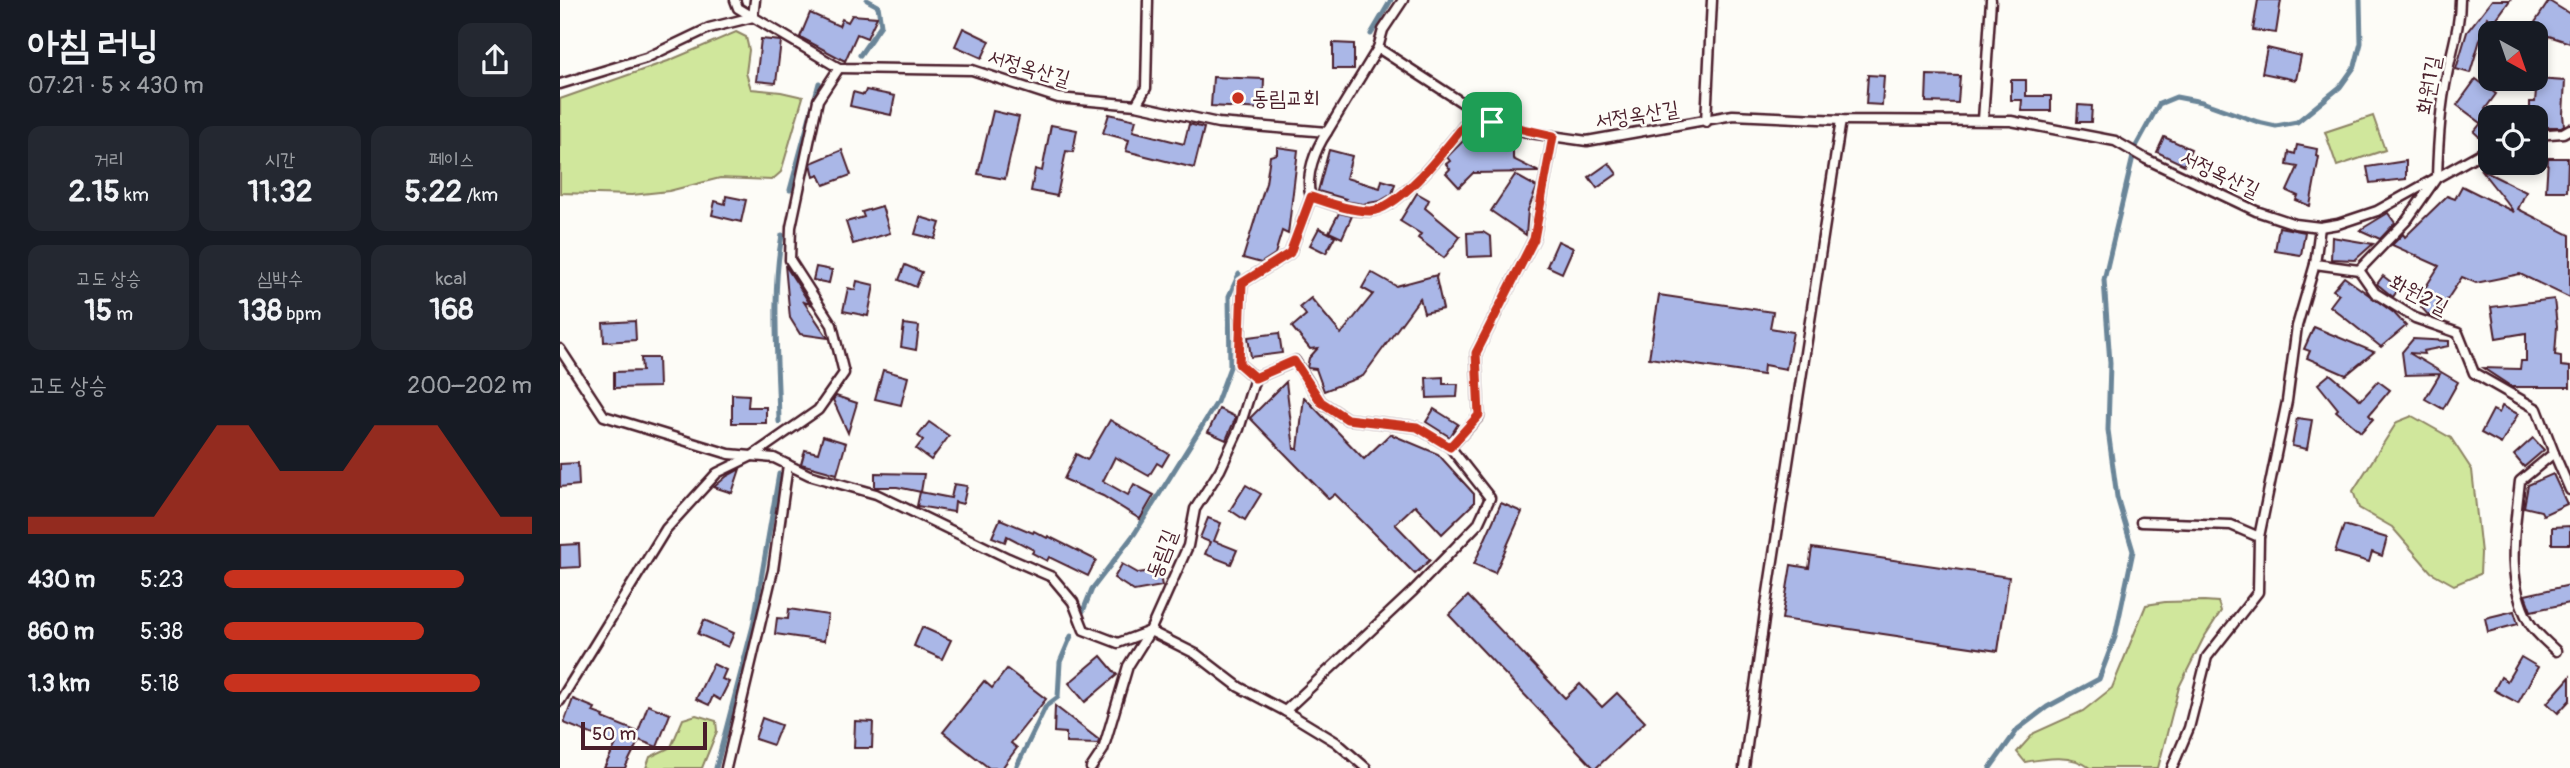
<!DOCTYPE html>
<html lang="ko">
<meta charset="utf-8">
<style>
:root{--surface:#171b24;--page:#242831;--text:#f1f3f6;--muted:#9ea1a6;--accent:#c8321e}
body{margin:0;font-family:Pangolin,"Poor Story",sans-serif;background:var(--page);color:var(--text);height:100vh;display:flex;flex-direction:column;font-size:26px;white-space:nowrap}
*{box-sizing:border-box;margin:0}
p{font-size:23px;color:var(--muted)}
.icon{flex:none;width:38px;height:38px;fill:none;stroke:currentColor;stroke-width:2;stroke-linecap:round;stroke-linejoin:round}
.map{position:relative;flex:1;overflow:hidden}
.drawer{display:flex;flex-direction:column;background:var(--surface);width:560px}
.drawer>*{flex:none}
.needle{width:46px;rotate:140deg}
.tools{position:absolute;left:1918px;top:21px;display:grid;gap:14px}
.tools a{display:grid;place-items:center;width:70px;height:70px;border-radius:14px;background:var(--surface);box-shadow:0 4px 10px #0003;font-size:35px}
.scale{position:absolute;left:21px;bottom:18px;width:126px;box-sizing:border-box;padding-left:7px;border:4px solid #4a1f2b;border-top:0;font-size:19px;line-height:24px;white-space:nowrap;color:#4a1f2b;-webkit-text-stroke:5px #fdfcf7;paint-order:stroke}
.pin{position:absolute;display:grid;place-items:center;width:60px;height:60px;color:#fff;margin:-30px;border-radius:14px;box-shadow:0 4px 10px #0006}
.round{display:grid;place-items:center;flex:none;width:74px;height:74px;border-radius:14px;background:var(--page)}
.overview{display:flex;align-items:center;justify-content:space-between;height:119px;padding:0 28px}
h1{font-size:38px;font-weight:800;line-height:52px}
.stats{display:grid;grid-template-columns:repeat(3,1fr);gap:10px;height:119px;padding:7px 28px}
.stats div{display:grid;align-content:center;border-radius:14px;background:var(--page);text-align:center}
.stats b{font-size:30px;font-weight:800}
.stats small{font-size:19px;font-weight:400}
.stats p{font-size:19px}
.chart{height:196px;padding:14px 28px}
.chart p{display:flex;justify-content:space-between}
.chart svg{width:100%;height:126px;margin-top:7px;fill:var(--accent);opacity:.7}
ul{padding:0 28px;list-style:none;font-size:23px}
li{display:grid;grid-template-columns:112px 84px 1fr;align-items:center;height:52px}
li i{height:18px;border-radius:9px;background:var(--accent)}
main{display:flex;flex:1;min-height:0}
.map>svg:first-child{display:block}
.green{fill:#d0e79c;stroke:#8d8364;stroke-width:2}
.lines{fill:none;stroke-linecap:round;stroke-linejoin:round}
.stream{stroke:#6a8598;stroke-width:5}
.building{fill:#aab7e7;stroke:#4a1f2b;stroke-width:2}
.lane-casing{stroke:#4a1f2b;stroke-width:13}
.lane{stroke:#fdfcf7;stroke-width:8}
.route-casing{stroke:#fff;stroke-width:14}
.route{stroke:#c8321e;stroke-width:9}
.poi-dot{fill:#c8321e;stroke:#fdfcf7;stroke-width:2.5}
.labels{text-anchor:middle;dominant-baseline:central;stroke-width:5;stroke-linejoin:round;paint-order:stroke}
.street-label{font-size:21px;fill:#4a1f2b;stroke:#fdfcf7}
.poi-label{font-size:21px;fill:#4a1f2b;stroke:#fdfcf7;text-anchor:start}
</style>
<main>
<section class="drawer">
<div class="overview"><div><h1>아침 러닝</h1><p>07:21 · 5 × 430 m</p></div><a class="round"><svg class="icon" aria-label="share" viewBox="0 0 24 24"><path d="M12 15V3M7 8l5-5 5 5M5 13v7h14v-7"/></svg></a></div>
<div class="stats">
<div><p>거리</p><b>2.15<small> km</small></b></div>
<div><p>시간</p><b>11:32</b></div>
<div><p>페이스</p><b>5:22<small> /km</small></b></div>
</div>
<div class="stats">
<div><p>고도 상승</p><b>15<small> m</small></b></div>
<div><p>심박수</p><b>138<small> bpm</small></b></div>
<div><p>kcal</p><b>168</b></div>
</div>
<div class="chart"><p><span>고도 상승</span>200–202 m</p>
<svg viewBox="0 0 160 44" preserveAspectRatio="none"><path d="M0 44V38L10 38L20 38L30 38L40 38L50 22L60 6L70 6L80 22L90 22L100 22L110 6L120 6L130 6L140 22L150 38L160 38V44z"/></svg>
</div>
<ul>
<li><b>430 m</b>5:23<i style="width:78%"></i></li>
<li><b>860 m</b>5:38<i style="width:65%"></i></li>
<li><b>1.3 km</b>5:18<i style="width:83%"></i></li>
</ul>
</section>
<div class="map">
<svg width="2010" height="768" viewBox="0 0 2010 768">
<rect width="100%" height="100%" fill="#fdfcf7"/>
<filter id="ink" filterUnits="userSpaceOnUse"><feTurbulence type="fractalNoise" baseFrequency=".0143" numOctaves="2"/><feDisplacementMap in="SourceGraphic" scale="14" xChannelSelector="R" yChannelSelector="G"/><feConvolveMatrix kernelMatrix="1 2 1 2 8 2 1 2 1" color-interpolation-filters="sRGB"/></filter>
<g filter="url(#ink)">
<g class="green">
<path d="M176 32 186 37 189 50 186 73 191 89 221 92 243 97 221 172 212 180 160 178 109 191 72 195 0 193V99L108 61Z"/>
<path d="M1813 116 1825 150 1777 166 1765 132Z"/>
<path d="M1852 416 1891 438 1912 470 1921 553 1920 574 1894 585 1871 572 1832 527 1799 508 1793 491 1837 422Z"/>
<path d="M1644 601 1658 602 1661 611 1643 639 1619 687 1598 768H1530C1512 754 1487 758 1465 762L1457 752 1474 733 1523 711 1552 688 1586 605 1605 602Z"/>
<path d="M136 715 156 721 157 731 142 768H86L90 757 111 747 123 719Z"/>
</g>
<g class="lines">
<g class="stream">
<path d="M811 34 831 0"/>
<path d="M300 55 321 25 318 6 307 0"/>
<path d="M230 190 259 83"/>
<path d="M219 422C218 361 211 296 222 235"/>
<path d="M523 611 532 589 575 533 657 402 670 367 669 296 679 274"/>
<path d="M156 768 193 626 219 474"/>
<path d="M456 768 486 706 498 697 500 662 511 636"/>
<path d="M1430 768 1458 729 1487 707 1539 679 1555 637 1573 551 1557 497 1548 430 1550 363 1544 280 1575 148 1599 104 1616 97 1642 102 1698 122 1716 126 1737 122 1780 87 1795 66 1801 43 1800 0"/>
</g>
</g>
<g class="building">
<path d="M1698 0H1721L1716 33 1693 30Z"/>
<path d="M1932 0H1950L1934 22 1927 17 1910 73 1896 69 1907 32Z"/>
<path d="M1989 1 2010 14V43L1989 36 1976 57V33H1968Z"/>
<path d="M250 13 279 26 282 19 288 22 292 15 317 17 307 38 297 34 285 61 240 37Z"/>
<path d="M403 28 430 41 422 58 395 46Z"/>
<path d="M201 39 221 41 216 83 196 81Z"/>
<path d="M773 43 794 44V69H773Z"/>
<path d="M1707 48 1741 56 1736 80 1702 73Z"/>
<path d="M1308 75 1324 76 1322 105 1306 104Z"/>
<path d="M1367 75 1400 76 1398 103 1366 102Z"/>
<path d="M653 77 704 79 703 109 651 106Z"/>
<path d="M1916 79 1936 94 1925 109 1930 113V142L1926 143 1914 132 1921 123 1897 105Z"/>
<path d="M1977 79 2005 81 2003 114 2004 125 2001 127H1981V116L1970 115V102H1975Z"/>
<path d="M1451 80H1466V96H1491V111H1461L1462 100H1451Z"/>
<path d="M306 90 335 96 331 115 290 106 293 92 304 95Z"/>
<path d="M1518 105 1532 106 1531 122H1517Z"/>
<path d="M433 111 459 117 445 179 418 174Z"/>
<path d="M549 114 576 120 573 131 624 144 629 124 644 128 634 168 566 151 569 140 543 133Z"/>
<path d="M920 124 937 141H953V159L979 172 913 173 899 187 886 173 890 169 886 164 890 161 887 157Z"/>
<path d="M491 125 517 130 513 152 506 151 497 196 471 191 475 169 482 171Z"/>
<path d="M1604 137 1631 149 1624 165 1597 152Z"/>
<path d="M1737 145 1757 149 1756 156 1759 157 1750 206 1736 200 1738 196 1727 191 1738 167 1727 165 1729 152 1735 154Z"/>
<path d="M717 147 738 150 728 234 722 231 715 254 701 263 683 258 706 183 710 156 717 154Z"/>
<path d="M282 150 291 175 264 185 259 175 254 177 251 163Z"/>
<path d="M769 150 792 156 786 178 820 188 822 180 835 184 832 194 820 201 803 204 785 201 786 199 758 191Z"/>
<path d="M1988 158H2008L2007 191H1986Z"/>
<path d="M1846 161V179L1810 183 1807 167Z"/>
<path d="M1049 163 1057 174 1037 188 1029 177Z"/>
<path d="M1920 169 1966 192 1958 209 2010 235V298L1960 274 1916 283 1902 277 1875 318 1869 316 1861 307 1866 299 1860 296 1879 266 1832 245 1843 234 1845 237 1887 196 1895 199 1902 186 1954 212Z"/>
<path d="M955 175 977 187 968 210 966 235 931 211Z"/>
<path d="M857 193 869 200 865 208 900 237 884 258 858 238 861 234 840 221Z"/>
<path d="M166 196 186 200 181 222 152 215 155 201 165 204Z"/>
<path d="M322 206 330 233 293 244 286 222 304 217 302 212Z"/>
<path d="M779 213 792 216 782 238 769 232Z"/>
<path d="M1828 213 1835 223 1820 239 1800 230Z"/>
<path d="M360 217 380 223 375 239 355 234Z"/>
<path d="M1719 227 1745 232 1741 255 1715 251Z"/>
<path d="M759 228 775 236 766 253 750 245Z"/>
<path d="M923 232 931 237 932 256 908 257 907 233Z"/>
<path d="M1772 237 1813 244 1795 260 1771 259Z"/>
<path d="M998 241 1013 248 1002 273 987 266Z"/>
<path d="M225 265 250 304 244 302 268 338 240 334 230 318Z"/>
<path d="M345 265 362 272 356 287 339 280Z"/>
<path d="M256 267 272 270 269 283 253 280Z"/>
<path d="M811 272 836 286 877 275 876 278 883 309 864 313 860 298 803 376 764 391 756 369 747 368 749 358 758 348 750 349 732 327 746 315 740 307 751 298 781 334 813 294 802 288Z"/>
<path d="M1823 276 1839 288 1833 297 1817 284Z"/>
<path d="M1784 277 1834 313 1846 326 1821 347 1770 306 1779 294 1773 290Z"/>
<path d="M297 281 314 285 308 316 283 311 288 288 295 290Z"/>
<path d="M1099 295 1213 312 1210 328 1233 332 1226 369 1204 365 1203 375 1089 358Z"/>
<path d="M1994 299 1997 326 1995 355 2001 356V366L2010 367V387H1952L1923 368 1960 369 1961 361H1966V333L1936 338 1931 307Z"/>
<path d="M75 321 76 340 44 342 43 323Z"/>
<path d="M344 324 359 326 356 350 341 347Z"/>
<path d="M1754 327 1814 352 1786 375 1747 358 1750 351 1744 349Z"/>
<path d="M719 333 722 353 691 357 688 337Z"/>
<path d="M1853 339 1889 341V346L1863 351 1864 354 1849 353 1898 382 1883 409 1865 399 1880 374 1845 375 1842 352Z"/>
<path d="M81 358H98L99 387 54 388V372L82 371Z"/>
<path d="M323 370 348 377 341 405 315 399Z"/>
<path d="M1770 374 1801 400 1818 381 1830 390 1809 415 1813 419 1801 432 1776 411 1778 409 1758 384Z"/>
<path d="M883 377V384H898L897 397 867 398 866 378Z"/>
<path d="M726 382 734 449H738L744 397 804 459 830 434 878 454 914 494V503L882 534 855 505 835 524 870 560 855 574 775 494 769 499 690 418Z"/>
<path d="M172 394 189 395 188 407H206V423H172Z"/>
<path d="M276 396 297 403 288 433 273 400Z"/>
<path d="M1942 406 1958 414 1941 444 1921 433 1933 410 1939 413Z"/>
<path d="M659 409 676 417 666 440 648 432Z"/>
<path d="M874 409 898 424 890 437 866 422Z"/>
<path d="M1737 418 1752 420 1747 449 1732 446Z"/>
<path d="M550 420 609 454 602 466 597 463 589 476 555 457 543 481 568 495 574 484 594 495 580 519 543 496 504 479 516 454 527 460Z"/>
<path d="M369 422 389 436 371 460 356 449 363 440 358 436Z"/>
<path d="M263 436 286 443 277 474 241 464 245 450 258 453Z"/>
<path d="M1973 438 1984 450 1964 467 1954 455Z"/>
<path d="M18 463 19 485 0 487V464Z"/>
<path d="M180 469 172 493 154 487 167 476Z"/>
<path d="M315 473 364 474 361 492 337 487H315Z"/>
<path d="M1993 474 2007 504 1983 515 1981 511 1964 507 1968 485Z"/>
<path d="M394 484 407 486 403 504 395 502 394 512 357 506 360 492 391 498Z"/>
<path d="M686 485 701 494 685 520 670 510Z"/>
<path d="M941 503 962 512 935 573 914 564Z"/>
<path d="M648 518 661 523 654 541 677 550 671 564 645 554 650 542 640 538Z"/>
<path d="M440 519 473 533 474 531 487 538 488 536 536 560 528 576 489 557 487 561 472 553 474 550 447 536 445 542 432 537Z"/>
<path d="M1784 525 1827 538 1822 556 1812 552 1809 562 1775 552Z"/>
<path d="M2010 526V544H1992V527Z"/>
<path d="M19 544 20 567 0 568V545Z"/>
<path d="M1252 548 1449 577 1438 651 1222 619 1231 565 1249 568Z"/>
<path d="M562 564 578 573 599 570 602 586 574 591 554 578Z"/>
<path d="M2010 585V603L1971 611 1965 595Z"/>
<path d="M908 596 1005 698 1020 684 1042 707 1057 693 1085 722 1036 768H1034L889 615Z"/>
<path d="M229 609 268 615 264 641 215 634 217 618 228 619Z"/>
<path d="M1954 611 1958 624 1928 632 1925 618Z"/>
<path d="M144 620 174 633 168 647 138 634Z"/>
<path d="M362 627 391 640 382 659 354 646Z"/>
<path d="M541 656 557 675 525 702 509 683Z"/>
<path d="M1961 657 1978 667 1958 703 1934 690 1941 677 1947 681Z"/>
<path d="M153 664 166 670 162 679 169 682 160 700 153 696 149 705 136 699Z"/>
<path d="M447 669 486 699 451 743 457 748 442 768H429L383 732 424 681 432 688Z"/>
<path d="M2010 677V700L1998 713 1987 703Z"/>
<path d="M13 699 35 708 33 712 44 716 43 718 78 732 88 705 110 714 97 747 79 740 65 768H44L56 744 4 723Z"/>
<path d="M495 706 539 740 538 744 506 743V733L494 732Z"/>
<path d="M202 718 221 725 213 745 195 739Z"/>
<path d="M295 721 313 722 312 748H294Z"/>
</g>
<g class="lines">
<g class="lane-casing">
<g id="lane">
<path d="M175 0 178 8 193 17 195 0"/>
<path d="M818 48 823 30 843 0"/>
<path d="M0 84 86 58 149 28 193 17 279 68 412 70 498 98 576 105 658 123 767 132 818 48 932 122 970 133 1027 141 1173 115 1281 120 1451 121 1555 141 1586 159 1696 211 1735 224 1760 227 1778 224 1817 211 1930 148"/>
<path d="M576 105 586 88 588 0"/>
<path d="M1423 120 1431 0"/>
<path d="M1146 122 1152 0"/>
<path d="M1976 135 2003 133 2010 129"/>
<path d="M1877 177C1878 143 1880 108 1887 75 1892 49 1900 26 1900 0"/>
<path d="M1875 180 1847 220 1799 270 1815 293 1855 318 1898 333 1914 373 1977 409 1994 453 1960 481C1955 528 1945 579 1969 622 1975 633 1987 642 1996 651"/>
<path d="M751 197C744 177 756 148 767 132"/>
<path d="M1755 264 1799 270"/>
<path d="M0 349 44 416 169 454 214 458 249 475 316 494 448 558 492 577 513 602 524 630 558 643 590 631 628 546 635 509 660 470 679 429 695 378 735 361 761 402 787 419 857 427 890 447 919 416 916 353 974 239 993 136"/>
<path d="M695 378 679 364 682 283 730 253 751 197C769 203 790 212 810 211 843 209 894 137 916 111"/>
<path d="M1994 453 2010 490"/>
<path d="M1581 522 1671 525 1699 537"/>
<path d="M0 701 106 529 157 473 192 456 258 410 284 373 272 325 230 260 231 227 258 100 279 68"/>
<path d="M725 711 853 591 918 524 930 498 890 447"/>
<path d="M166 768 213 570 228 465"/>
<path d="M531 768 543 750 568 666 590 631 636 654 679 687 725 711 776 742 806 768"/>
<path d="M1184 768 1205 612 1281 120"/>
<path d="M1612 768 1629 728 1647 657 1698 592 1699 537 1727 401 1737 326 1755 264 1760 227"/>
</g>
</g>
<use href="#lane" class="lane"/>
</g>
</g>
<g class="lines" filter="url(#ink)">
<g class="route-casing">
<path id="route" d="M916 111 932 122 993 136 974 239 916 353 919 415 890 447 857 427 787 419 761 402 734 361 695 378 679 364 682 283 730 253 751 197C769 203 790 211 810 211 843 209 894 137 916 111Z"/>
</g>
<use href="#route" class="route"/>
</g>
<circle class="poi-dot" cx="678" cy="98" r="7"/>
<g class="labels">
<g class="street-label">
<text transform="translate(469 68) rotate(16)">서정옥산길</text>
<text transform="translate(1869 85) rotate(-80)">화원1길</text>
<text transform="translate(1077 115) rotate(-9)">서정옥산길</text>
<text transform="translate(1660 174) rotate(25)">서정옥산길</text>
<text transform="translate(1859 295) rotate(27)">화원2길</text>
<text transform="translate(602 554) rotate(-69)">동림길</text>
</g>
<g class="poi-label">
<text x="692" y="98">동림교회</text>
</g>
</g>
</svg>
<div class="tools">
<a><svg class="needle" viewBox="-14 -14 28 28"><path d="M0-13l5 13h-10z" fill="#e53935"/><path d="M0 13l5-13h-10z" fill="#9ea1a6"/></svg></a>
<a><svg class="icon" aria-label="locate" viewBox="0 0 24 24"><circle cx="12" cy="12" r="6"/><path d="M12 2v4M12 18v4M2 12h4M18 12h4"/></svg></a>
</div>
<div class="scale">50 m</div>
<div class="pin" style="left:932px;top:122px;background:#1e9e55"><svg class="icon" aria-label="arrive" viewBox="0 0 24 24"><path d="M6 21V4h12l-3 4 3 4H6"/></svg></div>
</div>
</main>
